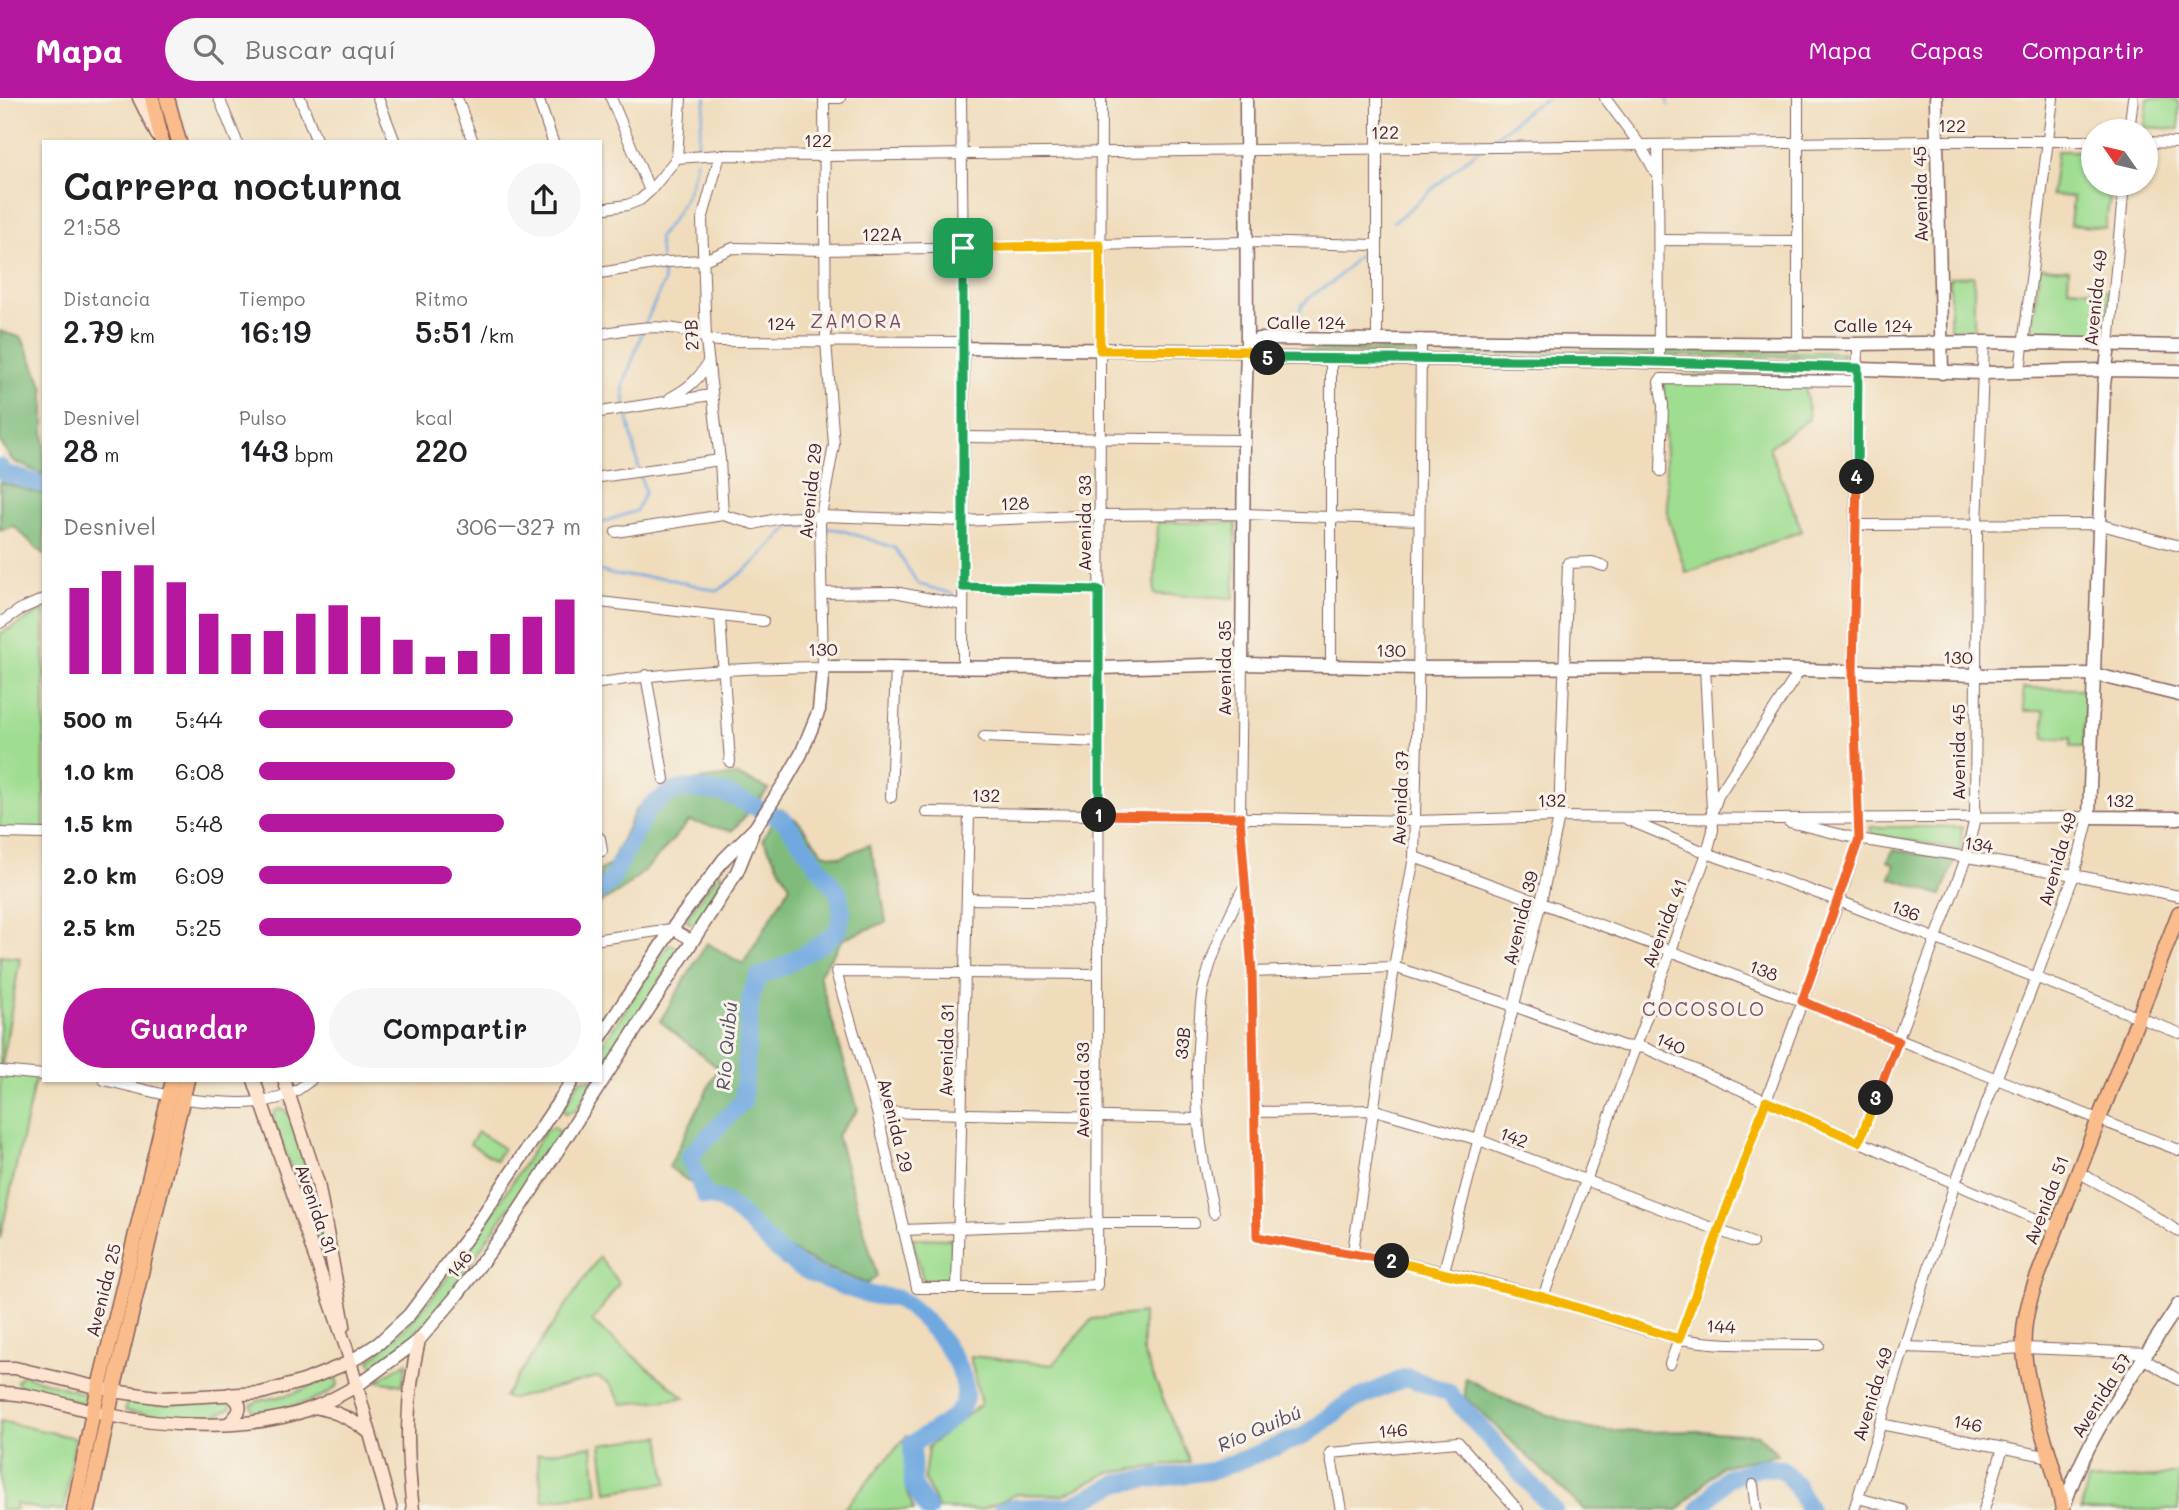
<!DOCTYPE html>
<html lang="es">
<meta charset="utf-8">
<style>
:root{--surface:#fff;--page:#f6f6f6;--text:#202124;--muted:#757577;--accent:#b5179e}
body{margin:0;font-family:Mali,sans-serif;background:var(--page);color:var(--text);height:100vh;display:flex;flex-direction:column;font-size:26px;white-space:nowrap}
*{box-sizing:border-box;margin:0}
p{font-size:23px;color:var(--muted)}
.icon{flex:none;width:38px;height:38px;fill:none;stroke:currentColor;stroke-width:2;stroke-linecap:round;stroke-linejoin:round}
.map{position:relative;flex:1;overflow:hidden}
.side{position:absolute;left:42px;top:42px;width:560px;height:942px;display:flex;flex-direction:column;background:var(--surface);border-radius:0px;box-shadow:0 2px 5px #0004}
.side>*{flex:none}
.needle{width:46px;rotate:304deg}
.controls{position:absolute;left:2081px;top:21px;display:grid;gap:14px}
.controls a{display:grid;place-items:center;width:77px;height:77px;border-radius:50%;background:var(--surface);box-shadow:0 2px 5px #0004;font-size:35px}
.pin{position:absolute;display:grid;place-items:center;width:60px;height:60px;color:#fff;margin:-30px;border-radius:14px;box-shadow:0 4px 10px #0006}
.km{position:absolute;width:35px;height:35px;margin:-18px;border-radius:50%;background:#222;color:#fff;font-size:19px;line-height:35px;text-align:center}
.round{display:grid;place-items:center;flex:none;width:74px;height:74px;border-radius:37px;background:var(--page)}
.headline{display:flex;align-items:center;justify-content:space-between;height:119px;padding:0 21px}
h1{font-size:38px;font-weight:600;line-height:52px}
.figures{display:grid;grid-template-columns:repeat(3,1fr);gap:10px;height:119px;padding:7px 21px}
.figures div{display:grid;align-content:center}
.figures b{font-size:30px;font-weight:600}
.figures small{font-size:19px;font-weight:400}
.figures p{font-size:19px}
.chart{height:196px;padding:14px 21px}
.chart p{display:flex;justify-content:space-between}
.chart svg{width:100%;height:126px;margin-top:7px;stroke:var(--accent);stroke-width:6}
.primary-button{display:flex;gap:14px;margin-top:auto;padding:14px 21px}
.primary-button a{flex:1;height:80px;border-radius:42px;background:var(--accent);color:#fff;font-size:28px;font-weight:600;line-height:80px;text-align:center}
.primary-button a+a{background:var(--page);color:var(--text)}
ul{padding:0 21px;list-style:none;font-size:23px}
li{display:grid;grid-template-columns:112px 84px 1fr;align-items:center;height:52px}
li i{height:18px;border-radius:9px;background:var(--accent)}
header{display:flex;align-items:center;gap:42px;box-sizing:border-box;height:98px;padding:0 35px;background:var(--accent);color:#fff}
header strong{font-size:33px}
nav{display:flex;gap:38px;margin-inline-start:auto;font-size:24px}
.search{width:490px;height:63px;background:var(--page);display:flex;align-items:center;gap:18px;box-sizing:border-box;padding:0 24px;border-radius:38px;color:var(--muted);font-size:26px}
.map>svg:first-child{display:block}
.green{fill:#9fdd91;stroke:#747e5e;stroke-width:2}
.forest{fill:#7fbc7b;stroke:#646e53;stroke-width:2}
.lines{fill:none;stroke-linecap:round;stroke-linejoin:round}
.stream{stroke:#70a9e0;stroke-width:2.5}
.river{stroke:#70a9e0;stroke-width:18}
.minor-casing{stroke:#84615d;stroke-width:12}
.tertiary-casing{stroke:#84615d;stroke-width:15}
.secondary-casing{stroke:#84615d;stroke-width:15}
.primary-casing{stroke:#84615d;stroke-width:17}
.minor{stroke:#fff;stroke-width:10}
.tertiary{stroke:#fff;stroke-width:12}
.secondary{stroke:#fde4d1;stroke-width:12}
.primary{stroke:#fabc8b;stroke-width:14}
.split-1-casing{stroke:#fff;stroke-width:14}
.split-2-casing{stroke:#fff;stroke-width:14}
.split-3-casing{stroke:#fff;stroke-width:14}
.split-4-casing{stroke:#fff;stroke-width:14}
.split-5-casing{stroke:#fff;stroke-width:14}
.split-6-casing{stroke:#fff;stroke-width:14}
.split-1{stroke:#22a559;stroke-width:9}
.split-2{stroke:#f0652b;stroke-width:9}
.split-3{stroke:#f5b400;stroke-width:9}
.split-4{stroke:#f0652b;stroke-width:9}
.split-5{stroke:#22a559;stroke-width:9}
.split-6{stroke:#f5b400;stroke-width:9}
.labels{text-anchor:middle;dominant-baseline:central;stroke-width:6;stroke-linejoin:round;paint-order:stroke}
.street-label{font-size:18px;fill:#4a1f2b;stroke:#f7f3e8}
.neighbourhood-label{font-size:19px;letter-spacing:2px;fill:#804e68;stroke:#f7f3e8}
.water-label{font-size:19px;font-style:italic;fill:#574f6a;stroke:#f7f3e8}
</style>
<header>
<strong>Mapa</strong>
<div class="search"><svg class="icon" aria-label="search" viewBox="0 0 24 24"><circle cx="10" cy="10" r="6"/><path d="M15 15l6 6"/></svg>Buscar aquí</div>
<nav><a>Mapa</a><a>Capas</a><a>Compartir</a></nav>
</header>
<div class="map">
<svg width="2179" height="1412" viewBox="0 0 2179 1412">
<rect width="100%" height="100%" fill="#f7f3e8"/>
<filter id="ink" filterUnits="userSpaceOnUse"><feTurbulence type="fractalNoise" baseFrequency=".0143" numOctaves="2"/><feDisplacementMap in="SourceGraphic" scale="14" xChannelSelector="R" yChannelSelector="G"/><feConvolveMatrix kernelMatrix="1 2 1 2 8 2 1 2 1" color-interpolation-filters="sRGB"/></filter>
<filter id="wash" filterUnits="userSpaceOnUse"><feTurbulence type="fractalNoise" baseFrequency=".00686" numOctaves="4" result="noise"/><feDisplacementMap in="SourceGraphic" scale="28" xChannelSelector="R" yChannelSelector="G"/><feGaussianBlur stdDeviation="1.57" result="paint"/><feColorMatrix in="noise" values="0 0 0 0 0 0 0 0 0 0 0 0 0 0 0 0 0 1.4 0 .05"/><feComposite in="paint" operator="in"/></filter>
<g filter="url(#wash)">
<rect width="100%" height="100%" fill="#f0dcbb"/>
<g class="green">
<path d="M2148 0H2171L2179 5V31L2145 29Z"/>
<path d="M2057 53H2093V86H2112L2105 130 2070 127 2073 99 2051 97Z"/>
<path d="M2040 169 2069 171 2068 190 2109 193 2107 235 2102 239 2034 238 2032 230Z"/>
<path d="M1974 178V240L1957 239 1950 229V179Z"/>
<path d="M1264 251 1843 254 1844 259 1264 255Z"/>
<path d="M1804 277 1809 321 1769 349 1802 433 1686 475 1668 419 1663 279Z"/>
<path d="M1158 424 1236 425 1234 500 1154 496Z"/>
<path d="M44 512V736L0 735V536Z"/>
<path d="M2023 590 2086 591 2084 649H2071V640L2044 641V613H2024Z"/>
<path d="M1870 729H1962L1960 752 1872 736Z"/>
<path d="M720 774 722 781 696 824 693 826 688 824 687 819Z"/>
<path d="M671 846 677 850V856L600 974V950L667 849Z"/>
<path d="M0 858 20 860 1 973 36 977 0 1141Z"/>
<path d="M580 982H595L575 1013 565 1015 563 1011Z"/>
<path d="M279 1011 285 1012 291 1019 312 1090 326 1166 273 1020 274 1014Z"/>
<path d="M554 1029 559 1033 558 1038 442 1207 411 1239 375 1268 372 1267 370 1262C444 1203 494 1110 546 1032Z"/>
<path d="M478 1034 503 1050 496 1062 470 1046Z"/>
<path d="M912 1140 952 1141 950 1180 923 1182Z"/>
<path d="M599 1159 619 1185 592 1224 685 1300 622 1306 611 1287 597 1279 512 1301 504 1299Z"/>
<path d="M1143 1215V1254L1190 1364 1107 1375 1064 1397 1017 1396 980 1412 938 1411 924 1380 928 1349 981 1306 970 1258 1053 1267 1092 1221Z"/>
<path d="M407 1264 402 1287 376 1283Z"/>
<path d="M22 1277 91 1298 89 1305 86 1306 19 1288 17 1283Z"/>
<path d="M332 1279 337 1282 338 1287C321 1305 277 1312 254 1315L251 1307 258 1303 292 1296Z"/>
<path d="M127 1302 160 1306 228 1304 231 1309C210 1328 151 1317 125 1313Z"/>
<path d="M0 1323 75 1340 64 1412H44L16 1406 15 1412H0Z"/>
<path d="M660 1338 667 1385 607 1394 601 1346Z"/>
<path d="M906 1339V1392L914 1412H843Z"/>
<path d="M592 1348 598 1395 543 1403 537 1356Z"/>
<path d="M2179 1374V1412H2081L2088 1383 2157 1379Z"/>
</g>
<g class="forest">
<path d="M0 233 22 240 44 291V377L13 363 0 344Z"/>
<path d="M0 384 44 397V457L14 428 0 432Z"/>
<path d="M736 677 769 691 732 733 689 723C662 754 638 786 600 805V772L610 767 636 711 671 686Z"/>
<path d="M780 710 799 724 823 755 840 759 869 747 880 785 886 824 843 841 819 877 858 1012 837 1037 877 1178 867 1186 819 1167 781 1147 753 1137 724 1111 702 1103 692 1086 669 1069 718 970 660 923 707 845 743 866 790 788 763 741Z"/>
<path d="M1893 752 1955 762 1941 797 1890 780 1895 767 1888 763Z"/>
<path d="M1465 1280 1514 1305 1589 1331 1642 1334 1699 1333 1758 1337 1778 1357 1721 1368 1678 1412H1584L1465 1299Z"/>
</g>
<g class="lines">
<g class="stream">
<path d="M1668 7V0"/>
<path d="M1487 46 1529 11 1548 0"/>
<path d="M696 55 706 0"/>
<path d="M1393 124C1424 102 1448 74 1479 52"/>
<path d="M661 160 658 140C676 120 694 89 696 62"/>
<path d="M645 226 664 184 662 167"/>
<path d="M1293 232 1302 207 1315 195 1334 183 1365 151"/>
<path d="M625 306 623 289 643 232"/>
<path d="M626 312 639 371"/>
<path d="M600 425 636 413 645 394 640 377"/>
<path d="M823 430 841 432 895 450 918 486 953 496"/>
<path d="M600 473 614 477 665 480 718 493 751 468 791 427 816 429"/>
<path d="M1056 1408 1063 1412"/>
</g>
<g class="river">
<path d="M0 369 4 375 44 387"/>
<path d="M600 792 611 783 648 710 671 694 685 690 724 695 784 722 839 796 842 816 837 833 823 845 782 869 758 879 751 898 743 1003 689 1059 705 1098C711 1099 720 1100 725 1104 751 1122 769 1150 797 1167 813 1178 852 1192 871 1197 879 1199 889 1198 897 1201 923 1213 979 1277 962 1308 953 1324 927 1336 912 1346L913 1387 928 1412"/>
<path d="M1003 1412 1008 1410 1071 1408 1119 1385 1212 1373 1304 1338 1348 1305 1407 1279 1449 1295 1554 1412"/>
<path d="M1699 1412 1727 1380 1762 1369 1782 1371 1796 1387 1809 1412"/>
</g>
</g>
</g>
<g filter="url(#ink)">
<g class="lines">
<g class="minor-casing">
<g id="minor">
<path d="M219 0 237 44"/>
<path d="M300 0 317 44"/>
<path d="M378 0 395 44"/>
<path d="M457 0 473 44"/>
<path d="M538 0 553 44"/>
<path d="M611 0 650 93"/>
<path d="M824 0H840"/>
<path d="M1377 0V241"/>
<path d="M1605 0 1640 47 1656 75"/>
<path d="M2129 33 2133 0"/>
<path d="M2146 44 2179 45"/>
<path d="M1658 47 1659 264"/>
<path d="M720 57 702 122 706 242 720 362 723 417"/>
<path d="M677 60 720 57 826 58 1936 43H2093"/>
<path d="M600 111 627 107 640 102 650 93 677 60 681 0"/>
<path d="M1659 142 1797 143"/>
<path d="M600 175 667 164 704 162 733 150 824 152 1245 144 1377 147"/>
<path d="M600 236C629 231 659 225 688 234 699 237 707 242 719 243L964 244 961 0"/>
<path d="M1798 245V0"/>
<path d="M2109 247 2124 86"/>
<path d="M2020 273 2053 0"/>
<path d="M670 300C687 291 700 281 708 264"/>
<path d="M600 314 711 297"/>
<path d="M964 339 1244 342"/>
<path d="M1661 373 1663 307 1659 284 1661 281 1858 283"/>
<path d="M600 379 720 362"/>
<path d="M1856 427 2098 426 2179 448"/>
<path d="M616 434 723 417 754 426 781 420 822 418 963 423 1100 417 1243 416 1418 422"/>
<path d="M963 489 1099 492"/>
<path d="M822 495 894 494 963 507"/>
<path d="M600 504 763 523"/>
<path d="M720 519 730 664"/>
<path d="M0 525 21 511 44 501"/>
<path d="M1242 566 1240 719 1252 874 1257 1139C1354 1154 1449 1172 1543 1199 1588 1212 1637 1232 1681 1241 1725 1249 1774 1246 1819 1247"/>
<path d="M1331 568V261"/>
<path d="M963 569 964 250"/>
<path d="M646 577 664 681"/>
<path d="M600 585C675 573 748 570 823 569L820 423 834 347 826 243 824 0"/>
<path d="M984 639 1099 644"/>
<path d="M891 699 896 568"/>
<path d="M1714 710 1718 698 1800 572"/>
<path d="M926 714 1414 723 1559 719 1775 721 2089 719 2074 777 2036 880 1955 1085 1854 1412"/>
<path d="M1628 722 1707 755 1839 803 2179 935"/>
<path d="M1789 724 1859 741 2074 777 2179 798"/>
<path d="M0 735 44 736"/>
<path d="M600 740 602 753"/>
<path d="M1414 759C1543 805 1672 853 1801 903 1927 952 2052 1005 2179 1052"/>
<path d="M967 801 1098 803"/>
<path d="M600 841 672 831 693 843"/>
<path d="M1252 874 1394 869 1514 908 1623 948 1645 950 2057 1130"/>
<path d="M1098 876 836 874 877 1014 917 1190H1032L1097 1187 1098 876 1101 0"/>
<path d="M0 973 44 977"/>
<path d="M104 982 170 998"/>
<path d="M183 1001C217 1004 255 1010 288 997 296 994 304 987 311 982"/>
<path d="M877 1014 1196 1021"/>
<path d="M1255 1014 1375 1012 1479 1042 1752 1145"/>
<path d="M1859 1044 1966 760 1975 719 1977 427 1984 244"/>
<path d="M2078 1074 2129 1102 2179 1134"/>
<path d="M1214 1115C1199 1051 1193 1000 1199 934 1200 920 1200 905 1203 892 1212 855 1227 820 1245 787"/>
<path d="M903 1132 1097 1125H1194"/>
<path d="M1353 1154 1394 869 1414 759 1418 600 1421 241"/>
<path d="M1444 1173 1541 804 1559 719 1568 465 1592 464 1604 468"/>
<path d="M957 1190 969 714"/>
<path d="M1543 1199 1707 755 1713 732 1705 569"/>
<path d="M1905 1249 1991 1252 2023 1250 2148 1255"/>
<path d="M2144 1261 2179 1282"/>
<path d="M1670 1266 1839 803 1859 741 1853 573 1858 246"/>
<path d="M1880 1326 2050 1359"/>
<path d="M1753 1387 1756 1412"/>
<path d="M1858 1400 1902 1412"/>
<path d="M1341 1412 1330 1355 1458 1344 1518 1412"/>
<path d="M1984 1412 2003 1350"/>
</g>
</g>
<g class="tertiary-casing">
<g id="tertiary">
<path d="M1936 0 1942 275"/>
<path d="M964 244V250L1247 253 1259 260 1620 263 1983 275 2105 272 2179 273"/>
<path d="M2109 247 2104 287 2089 719 2179 720"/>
<path d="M1247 253 1258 241 1858 246 1984 244 2179 248"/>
<path d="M1242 566 1244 342 1247 253 1246 0"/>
<path d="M600 940 672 831 724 761 755 730 785 684 801 656 819 612 823 569 1099 570 1242 566 1417 570 1705 569 1976 577 2093 576 2179 597"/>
<path d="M350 1264 379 1245 409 1217 477 1126 573 982"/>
<path d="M358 1287 419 1242 454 1201 507 1131 737 774 752 737"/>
<path d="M2063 1412C2086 1336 2137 1272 2179 1206"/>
</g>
</g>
<g class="secondary-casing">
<g id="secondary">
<path d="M139 0 157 37"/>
<path d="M254 982 347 1252 391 1412"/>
<path d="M284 982 318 1085 344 1227"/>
<path d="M0 1270H15L113 1293 164 1300 261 1295 304 1283 350 1264"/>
<path d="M0 1295C35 1295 70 1309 104 1316 166 1330 256 1333 315 1309 330 1303 344 1295 358 1287"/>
<path d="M315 1309C337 1314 352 1321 370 1335"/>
<path d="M228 1326C240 1315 246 1307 229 1296"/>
<path d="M413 1412C406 1351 405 1302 419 1242"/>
</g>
</g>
<g class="primary-casing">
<g id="primary">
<path d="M152 0 162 44"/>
<path d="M167 0 179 44"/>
<path d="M74 1412 93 1314 173 982"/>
<path d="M88 1412 113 1293 187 982"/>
<path d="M2063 1412C2054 1358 2028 1307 2024 1252 2022 1229 2028 1205 2036 1183L2179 815"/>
</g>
</g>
<use href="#minor" class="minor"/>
<use href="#tertiary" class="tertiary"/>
<use href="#secondary" class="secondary"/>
<use href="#primary" class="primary"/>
</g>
</g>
<g class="lines" filter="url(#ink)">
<g class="split-1-casing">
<path id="split-1" d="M963 150V489L1099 492V717"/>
</g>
<g class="split-2-casing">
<path id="split-2" d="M1099 717 1240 719 1252 874 1257 1139 1392 1163"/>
</g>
<g class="split-3-casing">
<path id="split-3" d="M1392 1163 1543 1199 1679 1241 1766 1003 1859 1044 1876 1000"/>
</g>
<g class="split-4-casing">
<path id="split-4" d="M1857 379 1853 573 1859 741 1802 903 1898 943 1876 1000"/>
</g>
<g class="split-5-casing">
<path id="split-5" d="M1268 260 1620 263 1858 270 1857 379"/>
</g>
<g class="split-6-casing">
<path id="split-6" d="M963 150 1100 147V252L1247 253 1259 260H1268"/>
</g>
<use href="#split-1" class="split-1"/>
<use href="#split-2" class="split-2"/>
<use href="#split-3" class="split-3"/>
<use href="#split-4" class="split-4"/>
<use href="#split-5" class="split-5"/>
<use href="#split-6" class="split-6"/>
</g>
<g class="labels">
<g class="street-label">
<text x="1952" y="27">122</text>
<text transform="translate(1385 34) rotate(-1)">122</text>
<text x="818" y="42">122</text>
<text transform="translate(1920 96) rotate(-91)">Avenida 45</text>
<text transform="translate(882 136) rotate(-1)">122A</text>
<text transform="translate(2095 200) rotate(-84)">Avenida 49</text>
<text x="1306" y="224">Calle 124</text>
<text x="781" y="225">124</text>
<text x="1873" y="227">Calle 124</text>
<text transform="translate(691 237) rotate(-93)">27B</text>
<text transform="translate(810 393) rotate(-84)">Avenida 29</text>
<text transform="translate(1015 405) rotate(-2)">128</text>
<text transform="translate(1084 425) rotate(-90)">Avenida 33</text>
<text transform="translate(823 551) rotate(-1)">130</text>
<text transform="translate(1391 552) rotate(1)">130</text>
<text transform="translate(1958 559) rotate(1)">130</text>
<text transform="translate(1224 570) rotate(-90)">Avenida 35</text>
<text transform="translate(1958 654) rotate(-90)">Avenida 45</text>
<text transform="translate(986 697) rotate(1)">132</text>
<text transform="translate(1400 700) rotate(-88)">Avenida 37</text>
<text transform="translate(1552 702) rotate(-1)">132</text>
<text x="2120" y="702">132</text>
<text transform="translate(1979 746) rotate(9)">134</text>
<text transform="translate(2057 761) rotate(-74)">Avenida 49</text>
<text transform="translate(1906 812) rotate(21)">136</text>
<text transform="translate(1520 820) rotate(-76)">Avenida 39</text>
<text transform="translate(1664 825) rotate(-69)">Avenida 41</text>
<text transform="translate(1764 872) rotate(21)">138</text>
<text transform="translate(1182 945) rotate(-85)">33B</text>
<text transform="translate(1671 945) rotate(23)">140</text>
<text transform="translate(946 952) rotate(-89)">Avenida 31</text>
<text transform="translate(1082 992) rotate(-90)">Avenida 33</text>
<text transform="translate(896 1027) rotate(76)">Avenida 29</text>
<text transform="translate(1514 1039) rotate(21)">142</text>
<text transform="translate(2046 1102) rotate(-69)">Avenida 51</text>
<text transform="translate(317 1111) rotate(71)">Avenida 31</text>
<text transform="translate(459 1166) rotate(-53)">146</text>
<text transform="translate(103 1192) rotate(-76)">Avenida 25</text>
<text transform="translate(1721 1228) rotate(3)">144</text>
<text transform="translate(1872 1296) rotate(-73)">Avenida 49</text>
<text transform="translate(2101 1297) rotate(-58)">Avenida 57</text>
<text transform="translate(1968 1325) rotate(11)">146</text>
<text transform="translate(1393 1332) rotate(-5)">146</text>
</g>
<g class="neighbourhood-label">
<text x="857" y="222">ZAMORA</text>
<text x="1704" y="910">COCOSOLO</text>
</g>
<g class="water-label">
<text transform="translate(726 948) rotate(-85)">Río Quibú</text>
<text transform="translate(1259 1330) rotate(-23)">Río Quibú</text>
</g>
</g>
</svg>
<div class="controls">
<a><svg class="needle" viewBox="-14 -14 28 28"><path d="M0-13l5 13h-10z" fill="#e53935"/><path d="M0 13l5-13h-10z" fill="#757577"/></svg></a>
</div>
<div class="pin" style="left:963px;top:150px;background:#1e9e55"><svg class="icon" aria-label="arrive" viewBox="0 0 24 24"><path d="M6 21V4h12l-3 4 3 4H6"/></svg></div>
<b class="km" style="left:1099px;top:717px">1</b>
<b class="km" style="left:1392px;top:1163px">2</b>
<b class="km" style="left:1876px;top:1000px">3</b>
<b class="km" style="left:1857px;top:379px">4</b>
<b class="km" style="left:1268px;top:260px">5</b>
<section class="side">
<div class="headline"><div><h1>Carrera nocturna</h1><p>21:58</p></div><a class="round"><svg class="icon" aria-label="share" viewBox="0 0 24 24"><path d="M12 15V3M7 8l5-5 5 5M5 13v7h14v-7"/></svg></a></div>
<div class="figures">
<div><p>Distancia</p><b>2.79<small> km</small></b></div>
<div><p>Tiempo</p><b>16:19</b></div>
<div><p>Ritmo</p><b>5:51<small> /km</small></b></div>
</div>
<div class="figures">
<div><p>Desnivel</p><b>28<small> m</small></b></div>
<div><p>Pulso</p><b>143<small> bpm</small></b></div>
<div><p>kcal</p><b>220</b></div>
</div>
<div class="chart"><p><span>Desnivel</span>306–327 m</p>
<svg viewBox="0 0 160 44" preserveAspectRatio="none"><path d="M5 44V14M15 44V8M25 44V6M35 44V12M45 44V23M55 44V30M65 44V29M75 44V23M85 44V20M95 44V24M105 44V32M115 44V38M125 44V36M135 44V30M145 44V24M155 44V18"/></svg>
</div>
<ul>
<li><b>500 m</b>5:44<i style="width:79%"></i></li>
<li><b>1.0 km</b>6:08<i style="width:61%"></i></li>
<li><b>1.5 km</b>5:48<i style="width:76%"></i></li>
<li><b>2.0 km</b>6:09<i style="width:60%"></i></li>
<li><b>2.5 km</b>5:25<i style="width:100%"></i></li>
</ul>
<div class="primary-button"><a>Guardar</a><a>Compartir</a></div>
</section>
</div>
